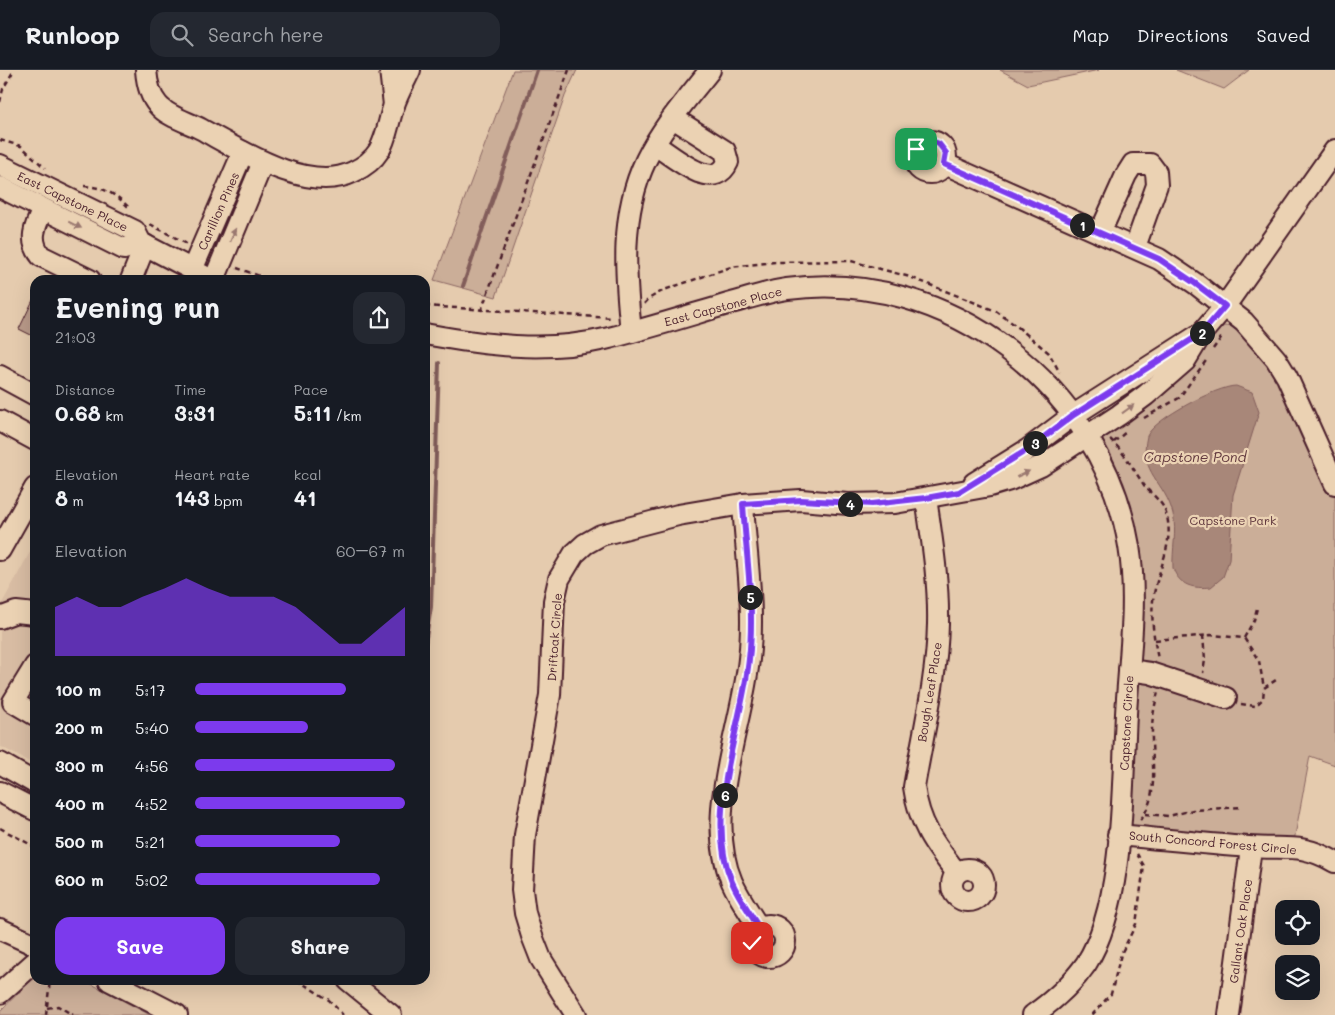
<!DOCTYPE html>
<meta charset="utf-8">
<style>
:root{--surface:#171b24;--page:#242831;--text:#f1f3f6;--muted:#9ea1a6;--line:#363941;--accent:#7c3aed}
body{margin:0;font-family:Mali,sans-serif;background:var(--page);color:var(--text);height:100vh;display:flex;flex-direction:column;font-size:19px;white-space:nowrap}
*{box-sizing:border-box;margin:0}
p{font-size:16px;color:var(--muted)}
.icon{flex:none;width:28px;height:28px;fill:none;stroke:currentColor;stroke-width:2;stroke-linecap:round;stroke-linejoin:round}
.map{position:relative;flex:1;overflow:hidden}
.panel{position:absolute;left:30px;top:205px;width:400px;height:710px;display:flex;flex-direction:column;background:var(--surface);border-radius:15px;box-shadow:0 5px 20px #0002}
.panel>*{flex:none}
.tools{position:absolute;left:1275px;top:830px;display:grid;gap:10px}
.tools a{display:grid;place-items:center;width:45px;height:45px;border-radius:10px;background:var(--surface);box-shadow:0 5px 20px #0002;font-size:25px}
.pin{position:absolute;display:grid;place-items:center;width:42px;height:42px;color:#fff;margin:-21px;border-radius:10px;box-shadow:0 2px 8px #0006}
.km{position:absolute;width:25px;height:25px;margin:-12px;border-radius:50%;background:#222;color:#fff;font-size:14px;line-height:25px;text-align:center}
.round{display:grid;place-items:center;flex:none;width:52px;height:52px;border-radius:15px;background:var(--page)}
.overview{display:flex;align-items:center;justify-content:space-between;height:85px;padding:0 25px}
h1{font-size:28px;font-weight:800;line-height:38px}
.metrics{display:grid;grid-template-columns:repeat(3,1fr);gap:8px;height:85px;padding:5px 25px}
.metrics div{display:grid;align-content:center}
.metrics b{font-size:21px;font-weight:800}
.metrics small{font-size:14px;font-weight:400}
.metrics p{font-size:14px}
.chart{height:140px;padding:10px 25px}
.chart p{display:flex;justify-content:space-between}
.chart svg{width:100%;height:90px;margin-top:5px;fill:var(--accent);opacity:.7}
.cta{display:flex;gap:10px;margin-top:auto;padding:10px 25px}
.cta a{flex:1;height:58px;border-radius:15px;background:var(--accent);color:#fff;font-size:20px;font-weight:800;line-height:58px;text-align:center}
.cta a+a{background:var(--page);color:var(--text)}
ul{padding:0 25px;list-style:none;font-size:16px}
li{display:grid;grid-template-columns:80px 60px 1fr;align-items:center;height:38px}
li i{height:12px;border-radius:6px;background:var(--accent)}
header{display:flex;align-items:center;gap:30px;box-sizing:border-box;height:70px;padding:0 25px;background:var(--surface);border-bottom:1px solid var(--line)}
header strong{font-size:24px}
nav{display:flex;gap:28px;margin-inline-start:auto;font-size:18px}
.search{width:350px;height:45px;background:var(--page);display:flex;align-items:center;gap:12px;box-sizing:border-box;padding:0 18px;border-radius:15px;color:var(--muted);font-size:19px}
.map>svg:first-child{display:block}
.built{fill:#d8bca3}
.green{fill:#cbae98;stroke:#8a6662}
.water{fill:#a88779;stroke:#825d5a}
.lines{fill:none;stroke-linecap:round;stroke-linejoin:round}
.stream{stroke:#825d5a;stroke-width:4}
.building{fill:#b99a89;stroke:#4a1f2b}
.minor-casing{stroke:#4a1f2b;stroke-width:24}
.path{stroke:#4a1f2b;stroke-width:2.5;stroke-dasharray:5 4;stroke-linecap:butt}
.minor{stroke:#ebd2b3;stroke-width:20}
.oneway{fill:#9a786f}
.route-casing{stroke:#fff;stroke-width:10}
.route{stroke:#7c3aed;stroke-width:6}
.labels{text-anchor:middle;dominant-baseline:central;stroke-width:4.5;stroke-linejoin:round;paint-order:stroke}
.street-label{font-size:12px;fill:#4a1f2b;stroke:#ebd2b3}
.park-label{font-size:12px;fill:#5d343b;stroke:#ebd2b3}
.water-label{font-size:14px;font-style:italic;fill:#62393e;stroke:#ebd2b3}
</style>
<header>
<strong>Runloop</strong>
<div class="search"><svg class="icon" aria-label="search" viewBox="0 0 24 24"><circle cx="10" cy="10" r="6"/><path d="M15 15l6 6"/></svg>Search here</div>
<nav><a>Map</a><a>Directions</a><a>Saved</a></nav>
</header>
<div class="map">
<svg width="1335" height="945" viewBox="0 0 1335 945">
<rect width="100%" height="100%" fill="#e5cbae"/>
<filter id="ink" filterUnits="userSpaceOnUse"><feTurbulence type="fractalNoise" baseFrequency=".02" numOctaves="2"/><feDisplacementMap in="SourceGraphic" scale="10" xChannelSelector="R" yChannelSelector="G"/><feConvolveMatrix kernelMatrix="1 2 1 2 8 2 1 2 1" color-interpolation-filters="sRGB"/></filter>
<g filter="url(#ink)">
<path class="built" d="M35 473V695L0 676V537Z"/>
<g class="green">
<path d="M513 0H577L565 26 496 227 434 210Z"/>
<path d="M1000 0H1099L1028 15Z"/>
<path d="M1176 0H1249L1224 19Z"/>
<path d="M1224 256 1236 257 1278 306 1335 426V695L1310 686 1294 771 1133 757 1130 753 1139 555 1101 368 1196 288 1217 261Z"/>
<path d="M35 907V910H84L150 945H0V941Z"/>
</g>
<path class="water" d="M1236 316 1252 322 1259 342 1233 425 1229 490 1223 507 1211 517C1194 519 1179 516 1173 498 1172 480 1177 462 1173 444 1166 413 1138 402 1147 366 1154 349 1217 316 1236 316Z"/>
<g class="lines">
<g class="stream">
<path d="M463 216 537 0"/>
<path d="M425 574 431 537 439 293"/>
</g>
</g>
<path class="building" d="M35 226V267L19 259Z"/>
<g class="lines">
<g class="minor-casing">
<g id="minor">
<path d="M146 0C147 13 150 26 158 35 168 47 188 52 201 59 240 80 308 124 353 102 387 86 384 65 394 35 398 23 405 11 410 0"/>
<path d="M390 0 394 35"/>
<circle cx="930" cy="87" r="16"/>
<path d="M655 75C675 87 714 124 728 92L725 81 673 48"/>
<path d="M945 94 1159 189 1196 214 1244 252 1276 289 1287 307 1335 414"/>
<path d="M0 95 135 161 141 173 212 210"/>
<path d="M0 117 124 179 141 173"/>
<path d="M43 139C35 156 28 170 41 186L90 210"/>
<path d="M1100 163 1126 105 1133 94H1150L1156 102 1157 115 1135 177"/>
<path d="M192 200 243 82"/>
<path d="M131 210 145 175"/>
<path d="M214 210 263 92"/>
<path d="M631 262C625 204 620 144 646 90 662 57 688 28 710 0"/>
<path d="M425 264C484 275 546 283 605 269 651 258 696 243 742 230 756 226 772 221 787 219 947 197 1103 318 1129 476 1138 531 1129 588 1126 644 1122 716 1125 833 1086 894 1072 914 1053 931 1033 945"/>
<path d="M0 306 35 325"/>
<path d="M0 351 35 370"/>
<path d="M974 413 1027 380 1072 346 1200 264"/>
<path d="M926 428C932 470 939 512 938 554 937 608 923 664 914 717 919 754 934 774 957 803"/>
<path d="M743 434C746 485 755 538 749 589 742 658 703 745 732 812 739 828 750 843 759 858"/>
<path d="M0 480 35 418"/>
<path d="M0 548 16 542 35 544"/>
<path d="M35 596 13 632 35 645"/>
<path d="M1129 600 1150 603 1226 628"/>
<path d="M0 693 35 713"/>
<path d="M0 722 35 740"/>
<path d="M1118 765C1162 769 1206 774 1249 777 1286 780 1300 772 1335 792"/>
<circle cx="968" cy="815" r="16"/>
<circle cx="769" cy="871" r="16"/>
<path d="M0 859 35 875"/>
<path d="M109 910 177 945"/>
<path d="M348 910 391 945"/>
<path d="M0 923 35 892"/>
<path d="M576 945 541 889 532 866 525 843 522 820 525 765 550 625 554 531 559 509 574 484 585 474 601 465 678 445 743 434 801 430 848 434 895 433 990 416 1010 410 1041 396 1119 345 1146 325 1185 291 1202 263 1225 236 1335 80"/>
<path d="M1229 945 1251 778"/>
</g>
</g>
<g class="path">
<path d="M0 32 3 19 14 0"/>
<path d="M0 70 21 76 45 98"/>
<path d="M84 116C103 117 117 124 130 139"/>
<path d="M150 154 187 174"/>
<path d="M237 198 271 210"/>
<path d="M644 234 650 228 664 220 731 197 775 192 851 191 910 207 996 241 1019 258 1049 283 1060 303"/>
<path d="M425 236 613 248"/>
<path d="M481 241 569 0"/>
<path d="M1213 279 1223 265"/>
<path d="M1144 348 1179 328 1208 288"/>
<path d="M1110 369C1125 383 1133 399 1144 415 1150 423 1159 429 1164 438 1177 468 1159 496 1154 524 1150 545 1154 569 1158 589"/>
<path d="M1114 372 1126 362"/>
<path d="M1203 565 1205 590 1203 603"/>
<path d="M1244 568 1254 550 1257 538"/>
<path d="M1155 570 1211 565 1244 568 1259 591 1264 618"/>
<path d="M1241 634 1255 636 1263 629 1264 618 1279 608"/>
<path d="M1145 744 1169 746 1193 740 1243 737"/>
<path d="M1140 750C1160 726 1151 690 1152 660 1152 647 1155 635 1158 622"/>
<path d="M0 758 35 777"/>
<path d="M297 910 329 930 343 945"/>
<path d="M47 938 58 936 73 945"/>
<path d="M46 945 50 910"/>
<path d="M1092 945 1111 924 1121 884 1136 854 1144 796 1137 784"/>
</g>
<use href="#minor" class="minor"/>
</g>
<defs><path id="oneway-solid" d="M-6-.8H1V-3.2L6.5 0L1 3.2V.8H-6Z" transform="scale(1.25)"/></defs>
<g class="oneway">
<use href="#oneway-solid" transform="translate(75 155) rotate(26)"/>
<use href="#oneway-solid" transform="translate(233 165) rotate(-68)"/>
<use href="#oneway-solid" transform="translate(1128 339) rotate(-36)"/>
<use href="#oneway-solid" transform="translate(1023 404) rotate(-25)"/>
</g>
</g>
<g class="lines" filter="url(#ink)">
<g class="route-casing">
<path id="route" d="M752 873 753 867 759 858C750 843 739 828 732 812 703 745 742 658 749 589 755 538 746 485 743 434L801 430 872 434 926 428 959 422 1027 380 1072 346 1202 263 1225 236 1196 214 1159 189 944 94 946 83 939 74 929 70 919 75 916 79"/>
</g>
<use href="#route" class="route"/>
</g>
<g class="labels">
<g class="street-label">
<text transform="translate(73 131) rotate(26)">East Capstone Place</text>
<text transform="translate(218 141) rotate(-66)">Carillion Pines</text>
<text transform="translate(723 236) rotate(-15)">East Capstone Place</text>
<text transform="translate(554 567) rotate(-86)">Driftoak Circle</text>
<text transform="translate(929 622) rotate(-81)">Bough Leaf Place</text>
<text transform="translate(1126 653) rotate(-87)">Capstone Circle</text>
<text transform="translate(1213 772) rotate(5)">South Concord Forest Circle</text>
<text transform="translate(1240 861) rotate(-82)">Gallant Oak Place</text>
</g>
<g class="park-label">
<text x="1233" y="450">Capstone Park</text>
</g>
<g class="water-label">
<text x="1195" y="386">Capstone Pond</text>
</g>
</g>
</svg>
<div class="tools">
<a><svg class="icon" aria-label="locate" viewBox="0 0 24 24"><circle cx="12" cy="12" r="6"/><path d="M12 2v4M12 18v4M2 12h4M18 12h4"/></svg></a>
<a><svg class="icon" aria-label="layers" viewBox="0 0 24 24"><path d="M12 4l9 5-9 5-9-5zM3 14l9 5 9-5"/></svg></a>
</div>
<div class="pin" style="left:916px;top:79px;background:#1e9e55"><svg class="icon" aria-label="arrive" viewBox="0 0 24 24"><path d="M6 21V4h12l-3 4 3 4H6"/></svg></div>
<div class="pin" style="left:752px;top:873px;background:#d93025"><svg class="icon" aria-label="check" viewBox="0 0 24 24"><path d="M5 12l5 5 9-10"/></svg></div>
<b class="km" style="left:1082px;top:155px">1</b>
<b class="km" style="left:1202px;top:263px">2</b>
<b class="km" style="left:1035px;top:373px">3</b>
<b class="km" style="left:850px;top:434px">4</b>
<b class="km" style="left:750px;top:527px">5</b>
<b class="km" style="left:725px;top:725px">6</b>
<section class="panel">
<div class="overview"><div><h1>Evening run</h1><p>21:03</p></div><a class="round"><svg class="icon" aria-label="share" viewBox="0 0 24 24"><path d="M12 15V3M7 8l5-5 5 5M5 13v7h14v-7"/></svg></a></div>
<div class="metrics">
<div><p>Distance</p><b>0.68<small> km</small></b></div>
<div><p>Time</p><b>3:31</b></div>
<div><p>Pace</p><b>5:11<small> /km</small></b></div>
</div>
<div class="metrics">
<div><p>Elevation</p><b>8<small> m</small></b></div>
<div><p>Heart rate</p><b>143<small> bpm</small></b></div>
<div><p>kcal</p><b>41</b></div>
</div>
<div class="chart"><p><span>Elevation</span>60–67 m</p>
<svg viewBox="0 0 160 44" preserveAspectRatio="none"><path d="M0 44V20L10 15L20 20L30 20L40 15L50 11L60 6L70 11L80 15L90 15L100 15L110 20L120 29L130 38L140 38L150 29L160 20V44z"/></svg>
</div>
<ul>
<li><b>100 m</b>5:17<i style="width:72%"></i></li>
<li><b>200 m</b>5:40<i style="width:54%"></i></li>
<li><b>300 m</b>4:56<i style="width:95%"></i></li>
<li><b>400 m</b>4:52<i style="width:100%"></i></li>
<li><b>500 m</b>5:21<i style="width:69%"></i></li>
<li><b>600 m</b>5:02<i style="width:88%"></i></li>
</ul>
<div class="cta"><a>Save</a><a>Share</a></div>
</section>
</div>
